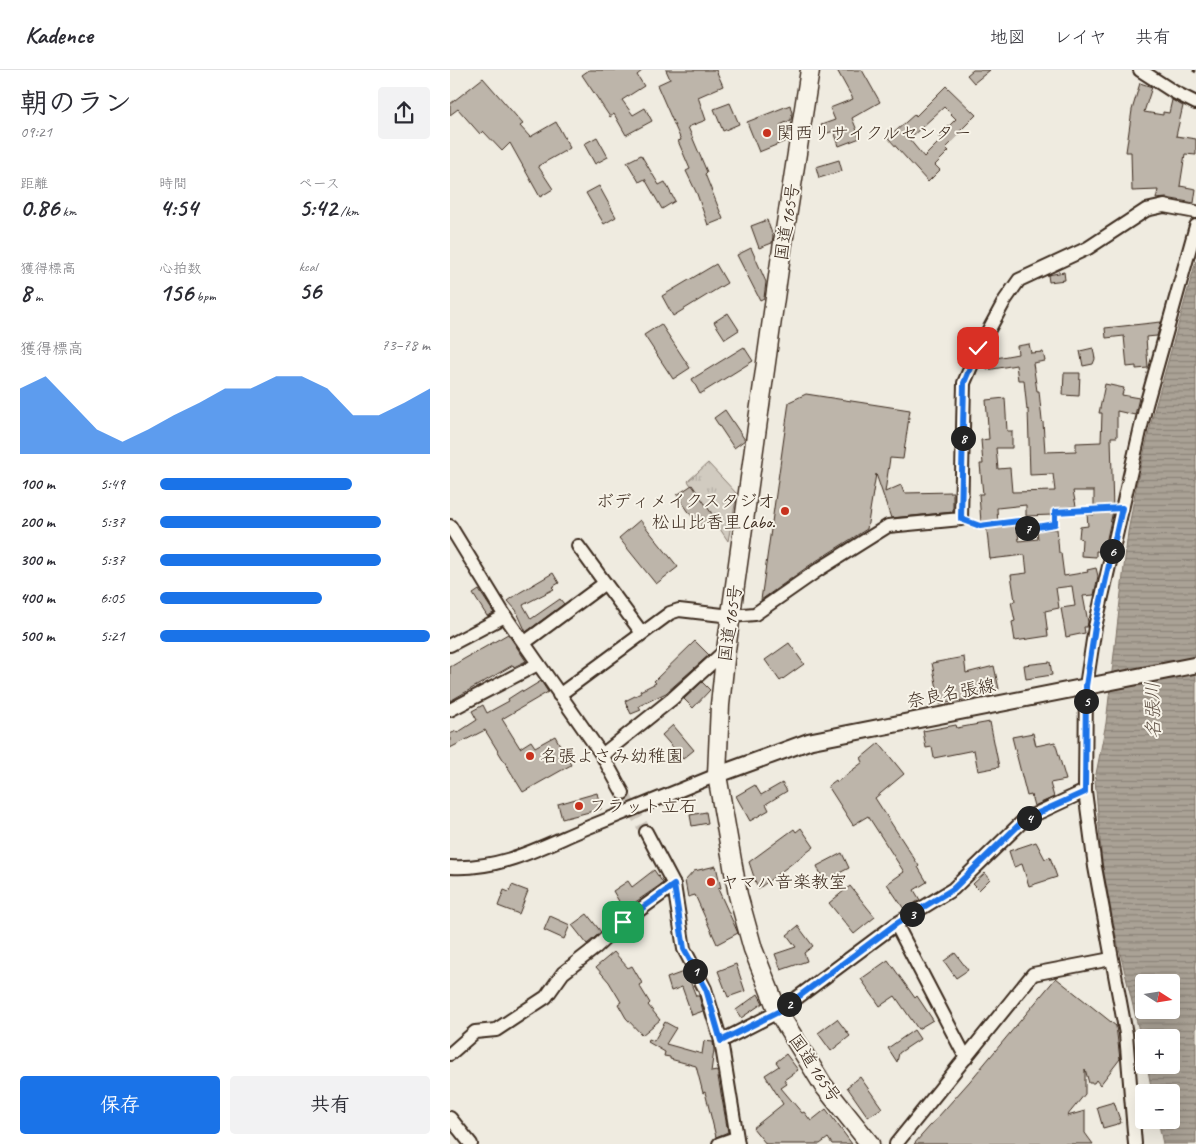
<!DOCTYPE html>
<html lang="ja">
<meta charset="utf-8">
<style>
:root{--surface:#fff;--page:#f2f2f3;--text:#2b2b33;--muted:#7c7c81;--line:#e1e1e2;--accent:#1a73e8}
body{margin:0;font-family:Caveat,"Klee One",sans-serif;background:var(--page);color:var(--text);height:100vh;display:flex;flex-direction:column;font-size:19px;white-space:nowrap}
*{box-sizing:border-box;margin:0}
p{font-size:16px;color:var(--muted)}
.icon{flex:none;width:28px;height:28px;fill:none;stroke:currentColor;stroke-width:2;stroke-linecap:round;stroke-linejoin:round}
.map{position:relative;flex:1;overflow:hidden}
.side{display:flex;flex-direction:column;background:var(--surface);width:450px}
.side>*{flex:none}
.needle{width:32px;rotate:102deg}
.fabs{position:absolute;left:685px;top:904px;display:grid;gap:10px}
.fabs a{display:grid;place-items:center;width:45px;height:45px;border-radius:5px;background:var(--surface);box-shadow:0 5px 20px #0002;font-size:25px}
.pin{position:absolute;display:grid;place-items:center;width:42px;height:42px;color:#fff;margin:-21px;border-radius:10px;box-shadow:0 2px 8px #0006}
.km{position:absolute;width:25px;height:25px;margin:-12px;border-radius:50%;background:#222;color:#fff;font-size:14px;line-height:25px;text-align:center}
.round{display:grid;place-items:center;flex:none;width:52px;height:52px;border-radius:5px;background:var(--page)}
.summary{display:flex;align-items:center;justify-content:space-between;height:85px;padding:0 20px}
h1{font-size:28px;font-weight:800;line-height:38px}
.figures{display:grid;grid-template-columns:repeat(3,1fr);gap:8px;height:85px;padding:5px 20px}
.figures div{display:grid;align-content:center}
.figures b{font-size:25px;font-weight:800}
.figures small{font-size:14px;font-weight:400}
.figures p{font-size:14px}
.chart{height:140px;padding:10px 20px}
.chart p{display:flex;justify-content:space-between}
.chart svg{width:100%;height:90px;margin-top:5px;fill:var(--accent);opacity:.7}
.primary-button{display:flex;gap:10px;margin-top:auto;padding:10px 20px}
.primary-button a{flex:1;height:58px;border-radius:5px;background:var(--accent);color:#fff;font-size:20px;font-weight:800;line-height:58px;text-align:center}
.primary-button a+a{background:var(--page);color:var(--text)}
ul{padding:0 20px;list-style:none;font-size:16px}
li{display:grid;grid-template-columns:80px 60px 1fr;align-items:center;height:38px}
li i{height:12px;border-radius:6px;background:var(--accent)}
header{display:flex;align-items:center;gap:30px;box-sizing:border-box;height:70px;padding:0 25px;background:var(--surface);border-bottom:1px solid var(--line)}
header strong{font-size:24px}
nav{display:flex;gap:28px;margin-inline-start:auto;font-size:18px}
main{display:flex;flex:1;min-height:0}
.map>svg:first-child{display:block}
.grass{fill:url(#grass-tufts);stroke:#867a6f}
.water{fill:url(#water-rules);stroke:#7e7266;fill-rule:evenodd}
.building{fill:#bdb5aa;stroke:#3b2a1e;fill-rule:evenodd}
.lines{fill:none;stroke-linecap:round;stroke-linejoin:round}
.minor-tunnel{stroke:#cbc4b9;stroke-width:12;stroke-dasharray:12 6;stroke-linecap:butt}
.minor-casing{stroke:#3b2a1e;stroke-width:16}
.major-casing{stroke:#3b2a1e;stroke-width:19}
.highway-casing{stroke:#3b2a1e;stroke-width:21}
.path{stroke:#3b2a1e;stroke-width:2;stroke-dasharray:1 4;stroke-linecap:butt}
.minor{stroke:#f7f3e8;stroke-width:12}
.major{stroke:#f7f3e8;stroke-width:15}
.highway{stroke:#f7f3e8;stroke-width:18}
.rail{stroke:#3b2a1e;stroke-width:3;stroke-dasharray:8 4;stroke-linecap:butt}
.route-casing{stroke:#fff;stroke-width:10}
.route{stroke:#1a73e8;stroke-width:6}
.poi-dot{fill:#c8321e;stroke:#f7f3e8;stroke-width:2}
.labels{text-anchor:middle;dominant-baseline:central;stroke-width:4;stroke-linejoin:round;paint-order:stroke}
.poi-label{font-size:18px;fill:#3b2a1e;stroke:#f7f3e8;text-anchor:start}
.street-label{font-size:18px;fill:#3b2a1e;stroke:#f7f3e8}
.water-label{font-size:19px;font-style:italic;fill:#625448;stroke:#f7f3e8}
</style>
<header>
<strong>Kadence</strong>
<nav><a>地図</a><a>レイヤ</a><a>共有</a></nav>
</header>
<main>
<section class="side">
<div class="summary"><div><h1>朝のラン</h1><p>09:21</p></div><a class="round"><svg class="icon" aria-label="share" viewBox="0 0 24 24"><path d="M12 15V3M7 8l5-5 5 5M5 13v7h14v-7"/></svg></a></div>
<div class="figures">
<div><p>距離</p><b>0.86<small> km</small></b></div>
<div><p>時間</p><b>4:54</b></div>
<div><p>ペース</p><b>5:42<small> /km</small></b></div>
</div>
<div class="figures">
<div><p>獲得標高</p><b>8<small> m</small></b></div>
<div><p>心拍数</p><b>156<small> bpm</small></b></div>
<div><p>kcal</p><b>56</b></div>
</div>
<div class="chart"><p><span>獲得標高</span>73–78 m</p>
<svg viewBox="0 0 160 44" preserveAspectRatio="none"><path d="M0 44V12L10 6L20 19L30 32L40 38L50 32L60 25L70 19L80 12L90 12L100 6L110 6L120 12L130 25L140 25L150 19L160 12V44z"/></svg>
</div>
<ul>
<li><b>100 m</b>5:49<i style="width:71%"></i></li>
<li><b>200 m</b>5:37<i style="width:82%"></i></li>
<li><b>300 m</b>5:37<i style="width:82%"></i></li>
<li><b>400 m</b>6:05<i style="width:60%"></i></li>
<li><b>500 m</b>5:21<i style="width:100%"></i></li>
</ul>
<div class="primary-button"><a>保存</a><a>共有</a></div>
</section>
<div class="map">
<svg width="746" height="1074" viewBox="0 0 746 1074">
<defs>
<pattern id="grass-tufts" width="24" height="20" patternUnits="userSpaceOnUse" patternTransform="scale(1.25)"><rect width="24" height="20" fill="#d1cbc0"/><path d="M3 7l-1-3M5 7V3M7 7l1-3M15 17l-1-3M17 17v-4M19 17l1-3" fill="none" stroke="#b4aea5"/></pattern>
<pattern id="water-rules" width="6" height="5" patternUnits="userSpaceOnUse" patternTransform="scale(1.25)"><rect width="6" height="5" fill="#aaa296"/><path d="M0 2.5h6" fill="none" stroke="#8c847a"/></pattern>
</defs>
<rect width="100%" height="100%" fill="#efebe0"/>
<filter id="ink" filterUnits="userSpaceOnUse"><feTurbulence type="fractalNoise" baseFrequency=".02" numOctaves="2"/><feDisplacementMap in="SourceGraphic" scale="10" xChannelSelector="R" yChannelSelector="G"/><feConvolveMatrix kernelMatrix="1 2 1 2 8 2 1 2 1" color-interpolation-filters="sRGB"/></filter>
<g filter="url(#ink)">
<path class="grass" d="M258 393 287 424 278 471 238 411Z"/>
<path class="water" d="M746 191V1074H713L708 1050H721V1022H702L697 995H721V968H694V981L665 862 652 792 645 709 656 653 678 462 687 412 703 345ZM694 912H721V940H694Z"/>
<g class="building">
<path d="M139 0H193L187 5 194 16 172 30 183 45 195 38 202 51 176 65 164 44 160 47 132 5Z"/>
<path d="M216 0H266L273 16 248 27 256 50 238 57 257 102 255 104 273 149 258 155 247 124 236 101 240 99 228 71 231 70 207 15 220 9Z"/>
<path d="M387 0H412L430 32 402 48 410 68 389 76 384 61 374 64 371 55 385 50 380 38 403 29Z"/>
<path d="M523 0H540L524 13 517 5Z"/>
<path d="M33 8 73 54 70 56 80 67 106 52 120 78 88 96 103 119 90 127 60 73 52 81 33 61 30 64 8 39 0 45V34Z"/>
<path d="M690 13 702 17 694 42 713 45V42L719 43 722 30 733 36 726 66 746 69V85L735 84 730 116 746 119 744 133 716 128 706 129 708 120 682 121 681 82H676L682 40Z"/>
<path d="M496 16 526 45 509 62 511 63 496 78 499 81 485 95 490 100 478 112 438 68 465 44 466 46ZM494 37 506 49 489 66 492 69 474 87 459 69Z"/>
<path d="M280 33 289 54 273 61 264 39Z"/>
<path d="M340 35 342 43 341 50 330 55 336 71 309 82 297 52Z"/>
<path d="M147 67 158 87 145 94 134 74Z"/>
<path d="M191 85 209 115 215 112 225 131 212 139 195 109 189 112 177 92Z"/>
<path d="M389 90 392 101 369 108 366 97Z"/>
<path d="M149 116 166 147 154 154 136 123Z"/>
<path d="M317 150 323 166 322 173 309 178 301 156Z"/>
<path d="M301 178 316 212 314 228 310 230 287 185Z"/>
<path d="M266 194 277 213 223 246 212 226Z"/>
<path d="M614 202 615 210 599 212 598 205Z"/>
<path d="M278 243 289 260 275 269 264 252Z"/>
<path d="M711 252 707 266 696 267 698 298 686 299V296L677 297 674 266 656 268 655 258Z"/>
<path d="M211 254 240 298 223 309 194 265Z"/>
<path d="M579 274 581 283 593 282 595 291 583 293 587 321H589L592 351 593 352 595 382 626 381V373L651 372 652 343H649L655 314 674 318 672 325 689 328 685 345 667 341V367H661L663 441 654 482 646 481V487L631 486 632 469 629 468 630 457 638 456 637 444 644 445V421H623L626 436 602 440V445L576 446V435L547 438 548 457 567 455 569 471 588 469 587 460 607 459 609 483H611L614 506 638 502 637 500 646 498 648 506 644 525 633 526 638 552 637 557H634L635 563 616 567 611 538 625 536 622 516 606 518 609 538 595 541 598 566 565 571 562 552 565 551 561 532 565 531 561 505 577 503 575 485 540 489 536 453H531L529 424H533L530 394H533L531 370 539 369 536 330 555 328 557 361H562V378H546L548 399 560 398 562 422 605 421 603 404 580 405 578 339 577 340 574 310H568L566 295 537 300 535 290 568 284 567 276Z"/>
<path d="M294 277 303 291 250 324 242 309Z"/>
<path d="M643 278 645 289 643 294 633 296 630 281Z"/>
<path d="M614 303H630L629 326 613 325Z"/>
<path d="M356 324 460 340 453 389 440 388 435 422 451 415 454 423 503 422V442L441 448 426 404 417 459 363 493 311 530 339 332Z"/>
<path d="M275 340 295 370 284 378 264 348Z"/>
<path d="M242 415 264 447 250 458 227 425Z"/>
<path d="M190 450 228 497 206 514 169 468Z"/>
<path d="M103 503 109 513 102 517 104 519 73 535 81 549 110 529 114 534 76 562 66 540 58 531 69 523Z"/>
<path d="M29 520 44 543 37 546 23 524Z"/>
<path d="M58 564 76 591 64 597 63 595 0 631V597Z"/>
<path d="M245 571 259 585 216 623 189 636 191 640 181 644 175 631 191 623 190 621 206 613 204 611Z"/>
<path d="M339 573 354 594 330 611 315 590Z"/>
<path d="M514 587 516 603 544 596 549 619 520 626V629L490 634 482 593Z"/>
<path d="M600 592 602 605 576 609 574 595Z"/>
<path d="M91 611 98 622 52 649 70 678 81 671 85 677 105 666 121 695 73 722 35 660 0 678V664L6 661 7 663 27 650 22 641 33 635 37 643 59 631 58 629 72 620 73 622Z"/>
<path d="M252 612 260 620 243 638 234 629Z"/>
<path d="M540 652 549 697 528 701 524 680 484 688 482 677 476 678 473 661 506 655 507 658Z"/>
<path d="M223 655 244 680 233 689 212 665Z"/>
<path d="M583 663 586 676 605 672 616 710 600 713 604 727 584 736 581 725 577 726 562 667Z"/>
<path d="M429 673 454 704 425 728 469 796 468 797 477 812 464 820 470 830 454 839 437 814 454 802 418 746 403 755 378 716 386 710 387 712 413 692 411 688Z"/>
<path d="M332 713 337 721 316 734 319 740 300 751 286 726 305 715 311 725Z"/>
<path d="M147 723 151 739 112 749 108 734Z"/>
<path d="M256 742 258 753 242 756 240 745Z"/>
<path d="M351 758 364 777 308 819 299 792 344 759 346 762Z"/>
<path d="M586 772 595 789 600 787 607 807 579 816 572 794 564 797 559 781Z"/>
<path d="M392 783 399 798 374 811 367 796Z"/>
<path d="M266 796 271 818 268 819 288 863 267 874 245 825 238 827 235 811 244 801Z"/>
<path d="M204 800 213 813 174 840 163 821 178 811 182 817Z"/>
<path d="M535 803 540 809 529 820 523 814Z"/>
<path d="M62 815 78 821 69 844 48 836 54 820 59 822Z"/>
<path d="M400 816 425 847 404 864 379 833Z"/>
<path d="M137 844 151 862 137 874 122 855Z"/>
<path d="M100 846 120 855 114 869 94 860Z"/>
<path d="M348 856 363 876 354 883 357 891 331 900 325 884 346 877 337 865Z"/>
<path d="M164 882 178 898 182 896 192 913 189 915 200 933 198 935 210 950 192 965 176 948 168 934 171 932 159 912 146 897Z"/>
<path d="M505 883 518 900 506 908 494 891Z"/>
<path d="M438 890 465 928 467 926 483 950 468 959 445 926 430 936 411 909Z"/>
<path d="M286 894 295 921 278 927 268 901Z"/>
<path d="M236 901 246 926H249L253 941 242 945 232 917 221 921 217 908Z"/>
<path d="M606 908 666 956 670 989 650 1015 646 1010 644 1013H639L635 999V1024L617 1046 635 1041V1063L643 1074H464L520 1011Z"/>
<path d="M308 924 313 933 291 948 286 940Z"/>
<path d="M387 949 400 966 381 981 368 963Z"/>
<path d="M215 952 226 958 216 974 252 984 254 971 263 972 264 980 261 1002 267 1001 278 1062 266 1067 255 1022 253 1023 246 996 220 989V987L214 986 215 982 198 972 199 969 204 971Z"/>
<path d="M464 960 470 969 449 983 447 992 438 978Z"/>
<path d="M336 984 348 1000 334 1010 337 1014 331 1018 352 1043 354 1042 361 1051 376 1039 402 1074H382L378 1068 370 1074H316L303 1058 333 1034 315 1005 329 996 326 992Z"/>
<path d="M410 1007 432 1038 418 1047 397 1017Z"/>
<path d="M664 1032 671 1053 653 1058 647 1037Z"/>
</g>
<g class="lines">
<path class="minor-tunnel" d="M173 723 196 762"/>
<g class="minor-casing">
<g id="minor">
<path d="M690 0 724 22 746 33"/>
<path d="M0 456 55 546 152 685 173 723"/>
<path d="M128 476 155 513"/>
<path d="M74 573 155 513 192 563"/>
<path d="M0 575 55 546"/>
<path d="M109 625 220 543 229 540 281 546 305 544 368 500 438 456 511 449 514 313 529 278 555 230 569 210 638 178 696 140 714 136 746 142"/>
<path d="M0 640 88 594"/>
<path d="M152 685 222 629 276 580"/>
<path d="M196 762 224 815 234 879 255 919 271 971 288 1074"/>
<path d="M0 797C50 800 89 778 134 759 178 741 223 723 267 705"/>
<path d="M446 854 516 988"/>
<path d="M271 971 328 942 446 854 503 819 575 749 635 721"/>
<path d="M0 984 25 962 46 960 96 927 113 903 145 878 173 852 224 815"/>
<path d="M0 1048 21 1074"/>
<path d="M269 1074 286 1068"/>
<path d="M446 1074 583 904 661 889"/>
<path d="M685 1074 676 964 645 797 635 721 636 616 645 557 696 335 746 156"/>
</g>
</g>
<g class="major-casing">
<path id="major" d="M267 705 360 671 746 595"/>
</g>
<g class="highway-casing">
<path id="highway" d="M360 0 330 192 276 580 270 635 267 705 288 825 303 879 328 942 373 1015 420 1074"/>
</g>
<path class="path" d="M522 453 530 456 569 451 574 459 605 454V442L662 438"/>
<use href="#minor" class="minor"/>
<use href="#major" class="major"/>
<use href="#highway" class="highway"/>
<path class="rail" d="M743 0 746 2"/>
</g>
</g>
<g class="lines" filter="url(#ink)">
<g class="route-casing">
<path id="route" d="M173 852 224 815 234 879 256 919 271 971 328 942 446 854 503 819 575 749 635 722 636 616 645 557 672 438 605 442V454L574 459 569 451 530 456 511 449 514 313 528 278"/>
</g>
<use href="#route" class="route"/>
</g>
<g class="poi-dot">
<circle cx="317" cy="63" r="5"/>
<circle cx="335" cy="441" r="5"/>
<circle cx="80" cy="686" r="5"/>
<circle cx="129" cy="736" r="5"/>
<circle cx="261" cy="812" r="5"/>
</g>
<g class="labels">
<g class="poi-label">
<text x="327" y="63">関西リサイクルセンター</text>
<text x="325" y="431" text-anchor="end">ボディメイクスタジオ<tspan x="325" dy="21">松山比香里Labo.</tspan></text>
<text x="90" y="686">名張よさみ幼稚園</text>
<text x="139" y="736">フラット立石</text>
<text x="271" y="812">ヤマハ音楽教室</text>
</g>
<g class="street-label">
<text transform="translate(337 152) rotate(-81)">国道165号</text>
<text transform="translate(280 553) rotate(-82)">国道165号</text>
<text transform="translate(501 623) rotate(-11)">奈良名張線</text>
<text transform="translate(365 998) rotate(56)">国道165号</text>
</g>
<g class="water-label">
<text transform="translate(703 640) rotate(-91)">名張川</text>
</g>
</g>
</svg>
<div class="fabs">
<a><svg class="needle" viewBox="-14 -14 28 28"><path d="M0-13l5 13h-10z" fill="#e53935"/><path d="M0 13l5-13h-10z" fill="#7c7c81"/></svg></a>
<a>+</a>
<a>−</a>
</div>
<div class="pin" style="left:173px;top:852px;background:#1e9e55"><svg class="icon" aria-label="arrive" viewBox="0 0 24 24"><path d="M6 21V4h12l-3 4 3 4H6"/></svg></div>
<div class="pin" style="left:528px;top:278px;background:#d93025"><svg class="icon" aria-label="check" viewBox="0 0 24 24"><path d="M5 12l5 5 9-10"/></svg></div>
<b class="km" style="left:245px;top:901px">1</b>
<b class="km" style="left:339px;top:934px">2</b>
<b class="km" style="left:462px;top:844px">3</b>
<b class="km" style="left:579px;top:748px">4</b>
<b class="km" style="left:636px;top:631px">5</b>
<b class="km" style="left:662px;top:481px">6</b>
<b class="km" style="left:577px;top:458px">7</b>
<b class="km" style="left:513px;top:368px">8</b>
</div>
</main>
